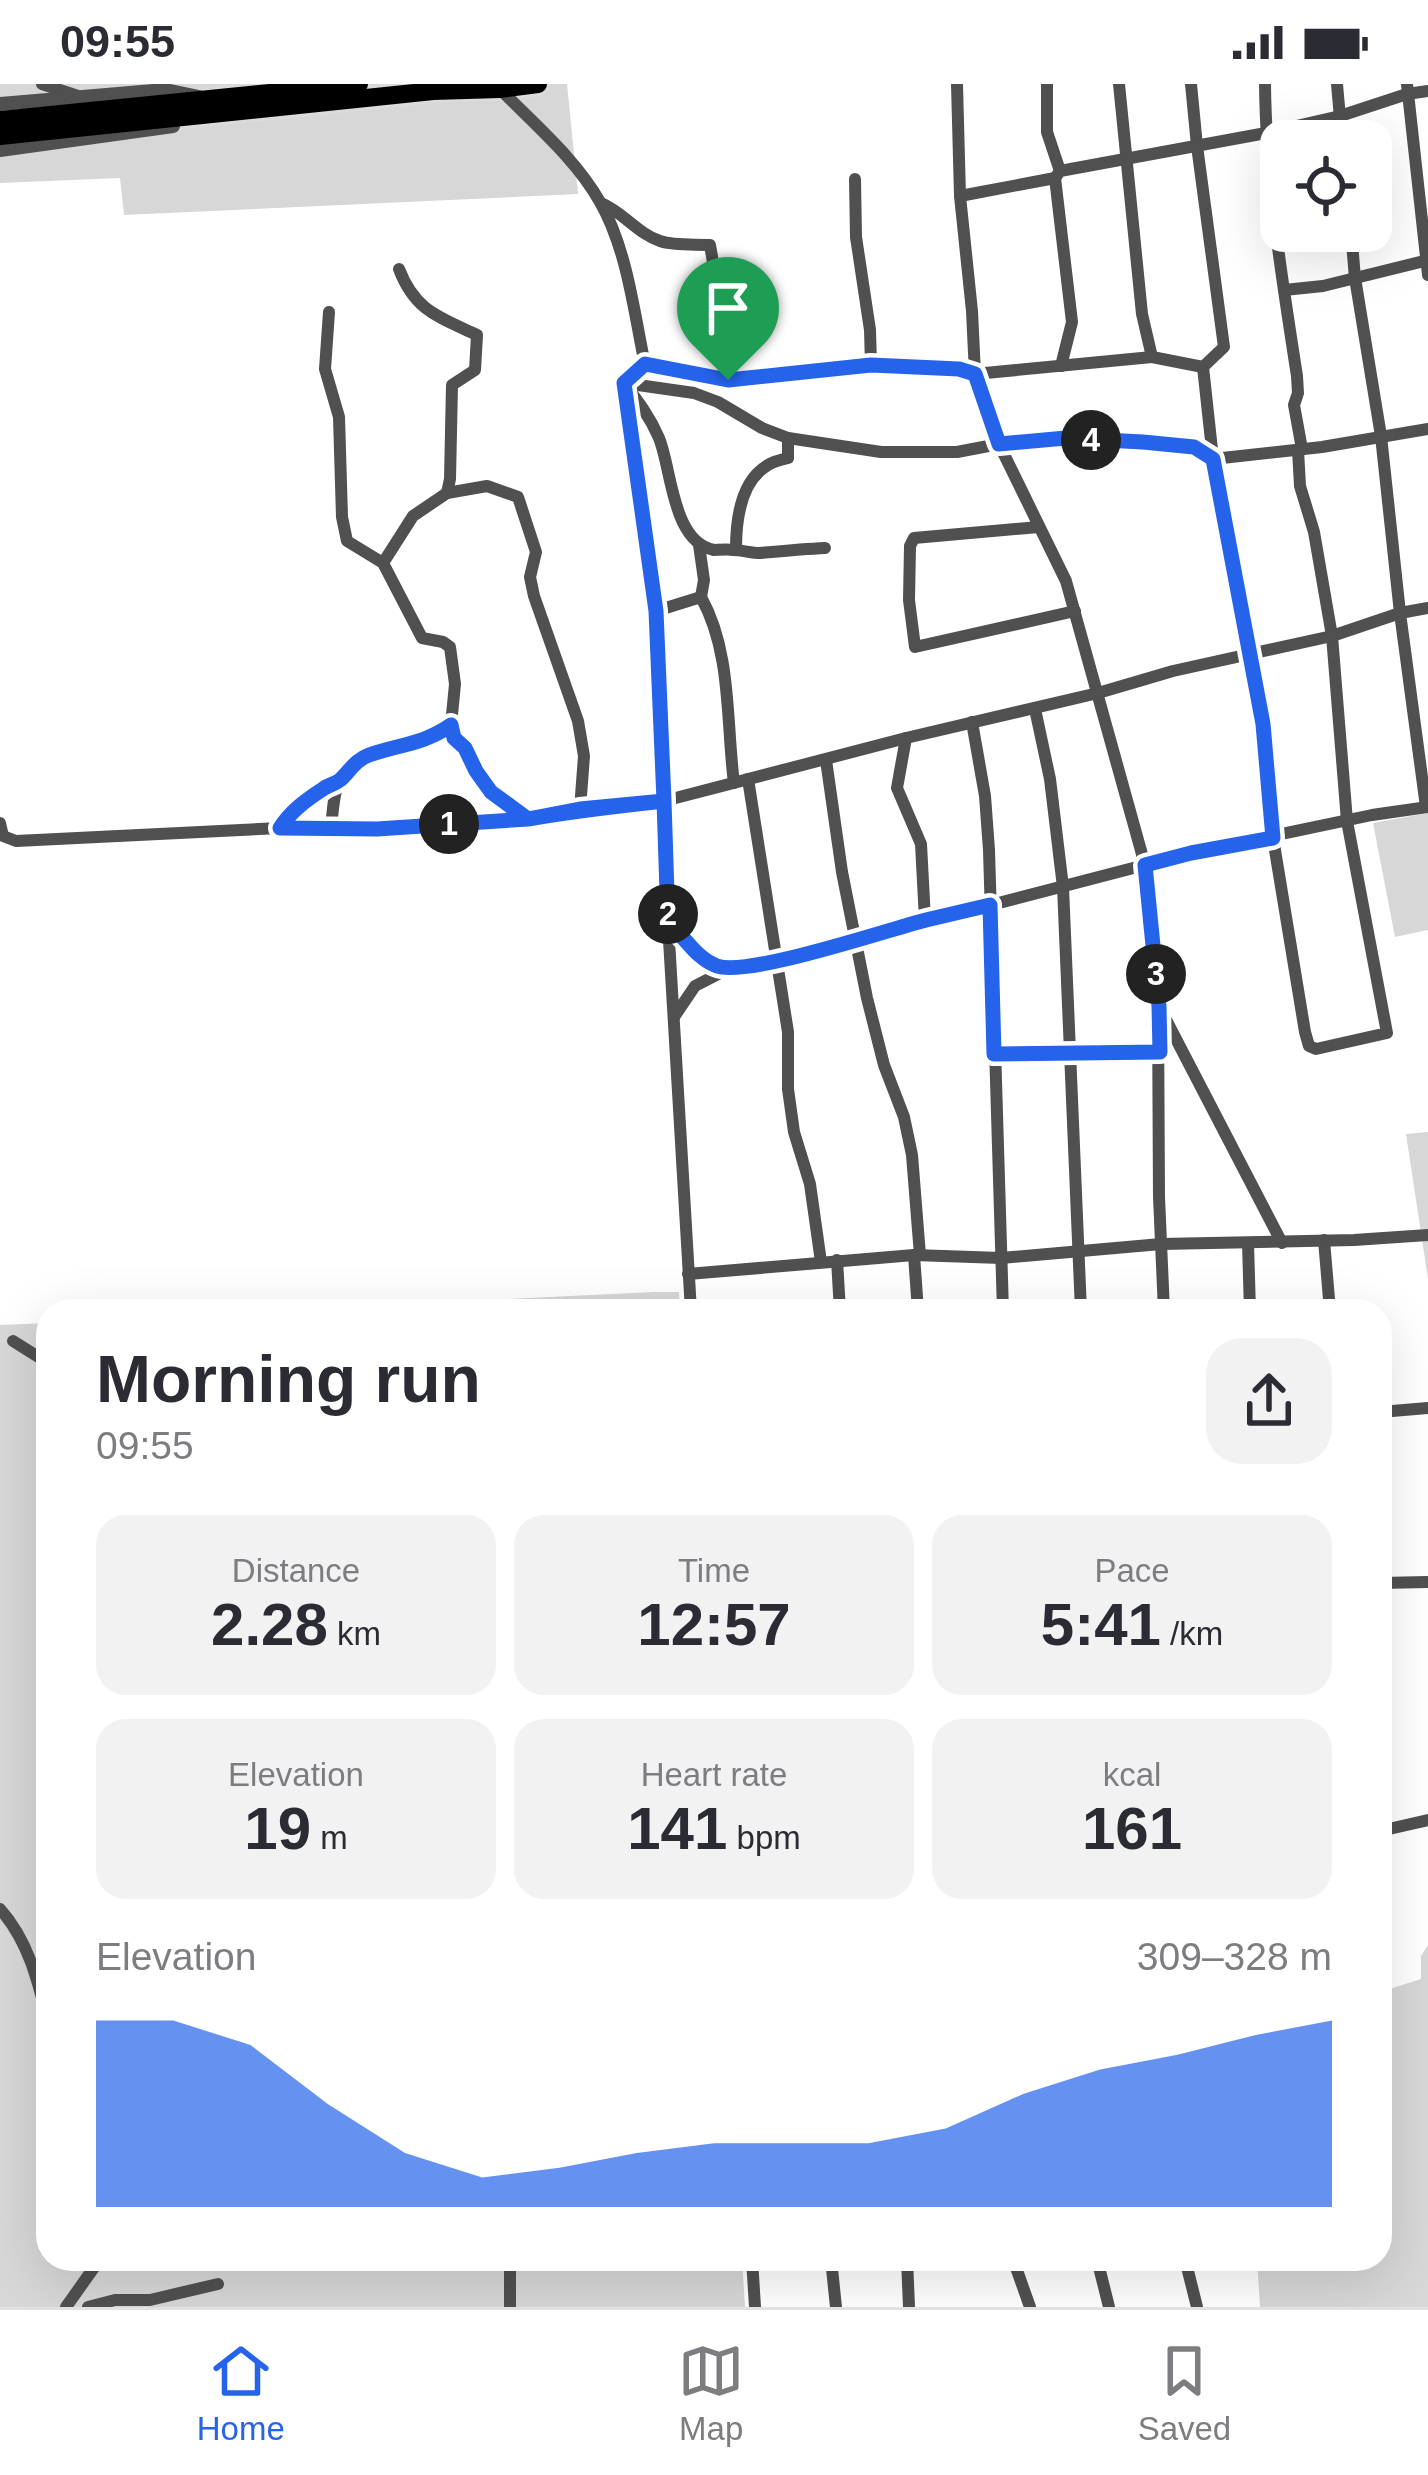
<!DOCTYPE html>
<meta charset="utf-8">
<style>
:root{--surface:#fff;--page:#f2f2f3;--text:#2b2b33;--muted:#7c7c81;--line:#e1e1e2;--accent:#2563eb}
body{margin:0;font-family:Helvetica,sans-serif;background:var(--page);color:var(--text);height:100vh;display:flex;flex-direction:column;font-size:45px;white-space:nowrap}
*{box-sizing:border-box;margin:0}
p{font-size:39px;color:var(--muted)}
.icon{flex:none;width:66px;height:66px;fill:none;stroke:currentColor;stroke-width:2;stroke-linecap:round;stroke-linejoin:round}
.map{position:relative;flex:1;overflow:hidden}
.drawer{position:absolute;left:36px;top:1215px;width:1356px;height:972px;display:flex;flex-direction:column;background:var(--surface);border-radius:36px;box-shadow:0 12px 48px #0002}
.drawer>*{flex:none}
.controls{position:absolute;left:1260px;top:36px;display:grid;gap:24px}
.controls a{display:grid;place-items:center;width:132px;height:132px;border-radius:24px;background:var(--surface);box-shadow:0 12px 48px #0002;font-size:60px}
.pin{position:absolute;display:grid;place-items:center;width:102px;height:102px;color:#fff;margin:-123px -51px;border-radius:50% 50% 50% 0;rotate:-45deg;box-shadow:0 0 12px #0007}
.pin .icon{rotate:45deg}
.km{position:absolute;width:60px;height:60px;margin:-30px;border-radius:50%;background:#222;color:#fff;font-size:33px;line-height:60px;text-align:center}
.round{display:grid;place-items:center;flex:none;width:126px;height:126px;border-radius:36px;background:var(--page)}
.headline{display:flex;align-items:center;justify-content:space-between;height:204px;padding:0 60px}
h1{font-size:66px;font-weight:800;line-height:90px}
.stats{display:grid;grid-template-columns:repeat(3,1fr);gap:18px;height:204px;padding:12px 60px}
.stats div{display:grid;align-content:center;border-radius:30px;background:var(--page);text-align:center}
.stats b{font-size:60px;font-weight:800}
.stats small{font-size:33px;font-weight:400}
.stats p{font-size:33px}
.chart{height:336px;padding:24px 60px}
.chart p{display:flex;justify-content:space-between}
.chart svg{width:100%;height:216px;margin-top:12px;fill:var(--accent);opacity:.7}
.status{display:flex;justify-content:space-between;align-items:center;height:84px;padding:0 60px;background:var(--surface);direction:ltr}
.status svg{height:33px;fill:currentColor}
.tab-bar{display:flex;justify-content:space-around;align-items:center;height:168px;border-top:3px solid var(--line);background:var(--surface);font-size:33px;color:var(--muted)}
.tab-bar a{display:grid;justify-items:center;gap:6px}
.tab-bar .active{color:var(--accent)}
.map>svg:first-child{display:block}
.green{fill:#d7d7d7}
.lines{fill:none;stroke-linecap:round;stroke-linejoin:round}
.primary-casing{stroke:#dbdbdb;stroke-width:24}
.minor{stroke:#505050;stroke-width:12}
.tertiary{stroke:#505050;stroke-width:14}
.primary{stroke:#000;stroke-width:18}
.route-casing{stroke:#fff;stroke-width:24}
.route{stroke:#2563eb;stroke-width:15}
</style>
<div class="status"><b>09:55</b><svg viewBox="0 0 49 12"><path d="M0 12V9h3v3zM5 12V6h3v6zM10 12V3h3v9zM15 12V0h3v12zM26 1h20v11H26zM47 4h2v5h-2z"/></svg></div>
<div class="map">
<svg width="1428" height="2223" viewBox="0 0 1428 2223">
<rect width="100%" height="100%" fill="#fff"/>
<g class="green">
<path d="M0 0H567L578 110 124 131 120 94 0 99Z"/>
<path d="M1428 729V846L1395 853 1373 739Z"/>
<path d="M1428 1048V1195L1406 1050Z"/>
<path d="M654 1208H679L680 1227H251Z"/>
<path d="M48 1239V2175H742L745 2223H0V1241Z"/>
<path d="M1428 1861V2223H1260L1257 2175H1380V1908L1421 1895V1872Z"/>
</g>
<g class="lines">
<g class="primary-casing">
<g id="primary">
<path d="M0 36 359 0"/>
<path d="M0 52 433 7 500 5 538 0"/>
</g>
</g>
<g class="minor">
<path d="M42 0 78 12"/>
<path d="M1047 0V48L1060 87"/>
<path d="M1119 0 1142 230 1152 273 1203 283 1213 375 1263 640 1273 754 1305 948 1309 962 1316 965 1387 949 1347 737 1332 552 1314 448 1300 402 1298 366"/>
<path d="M1191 0 1197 62 1224 263 1203 283"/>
<path d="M1265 0C1266 98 1282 195 1297 292L1298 309 1294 321 1302 365"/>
<path d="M1337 0 1342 57"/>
<path d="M1407 0 1428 191"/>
<path d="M500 5C534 40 576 75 600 118 627 165 634 228 645 281L624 299 656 527 668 839 691 1227"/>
<path d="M1055 94 1072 238 1061 282"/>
<path d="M855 95 856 153 870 246 871 281"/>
<path d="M960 112 1055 94 1060 87 1266 49 1340 32 1407 10 1428 7"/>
<path d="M601 119C623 128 638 150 660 157 675 162 694 160 710 161L728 265V296"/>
<path d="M1351 147 1355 194 1381 352 1400 529 1426 723"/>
<path d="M399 185C415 227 439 233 477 251L475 286 452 301 450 395 447 409"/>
<path d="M1284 206 1323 202 1428 176"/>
<path d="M329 228 325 285 339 333 342 433 347 457 383 479 422 554 443 558 450 563 455 600 451 641 454 654 465 664 476 687 491 708 527 734"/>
<path d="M1152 273 975 290 999 360 1066 497 1145 781 1158 922 1159 1113 1164 1227"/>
<path d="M645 281 728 296 871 281 959 285 975 290 972 227 960 112 957 0"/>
<path d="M1039 443 914 454 910 462 909 516 915 563 1075 527"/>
<path d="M699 461 704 496 701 513"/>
<path d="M825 464C803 465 782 467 760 469 751 469 742 466 732 466 729 465 717 466 714 466 672 458 672 386 659 354 650 333 638 317 624 299L694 309 718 318 762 344 788 354 881 368H957L999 360 1066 354 1194 363 1213 375 1322 363 1428 345"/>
<path d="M736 465C736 437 740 397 768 381 774 377 781 376 788 374V354"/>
<path d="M383 479 413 432 447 409 487 402 518 413 536 468 530 493 534 512 578 637 584 672 580 725"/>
<path d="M656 527 701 513C732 569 726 637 734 699"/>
<path d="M1035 625 1050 695 1063 803 1081 1227"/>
<path d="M972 638 985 712 989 766 1003 1227"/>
<path d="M906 654 897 704 921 760 925 836"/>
<path d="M826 676 842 788 867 914 884 981 904 1033 912 1071 920 1171"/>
<path d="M748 695 788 948V1005L794 1048 810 1100 821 1178"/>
<path d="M0 739 3 752 16 757 280 744 377 745 528 735 580 725 664 717 906 654 1098 609 1173 587 1332 552 1400 529 1428 524"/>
<path d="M331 743C333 729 333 709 340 695 352 669 383 669 407 662 424 658 437 651 451 641"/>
<path d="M280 744C293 724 316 706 339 697"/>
<path d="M668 839C679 847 685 858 695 867 720 893 748 879 779 876L1191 769 1372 731 1428 723"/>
<path d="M1162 928 1282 1159"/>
<path d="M674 933 695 902 728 885"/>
<path d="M995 970 1160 968"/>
<path d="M1324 1156 1330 1227"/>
<path d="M1248 1159 1250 1227"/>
<path d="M914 1171 918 1227"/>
<path d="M837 1176 840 1227"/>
<path d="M688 1190 914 1171 1001 1174 1161 1160 1354 1156 1428 1151"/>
<path d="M13 1257 48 1279"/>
<path d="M1380 1328 1428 1324"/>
<path d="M1380 1499 1428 1498"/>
<path d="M1380 1747 1428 1736"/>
<path d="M0 1825C28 1856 38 1897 48 1937"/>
<path d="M510 2175V2223"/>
<path d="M752 2175 755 2223"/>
<path d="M831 2175 836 2223"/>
<path d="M907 2175 909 2223"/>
<path d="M1013 2175 1030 2223"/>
<path d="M1097 2175 1109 2223"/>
<path d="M1185 2175 1197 2223"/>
<path d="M66 2223 100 2175"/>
<path d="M88 2223 115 2216H150L218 2200"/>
</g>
<g class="tertiary">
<path d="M0 20 165 6 199 13"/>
<path d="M0 66 173 42"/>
</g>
<use href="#primary" class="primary"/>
</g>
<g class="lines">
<g class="route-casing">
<path id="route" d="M728 296 645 280 624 299 656 527 664 717 580 725 528 735 377 745 280 744C291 727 306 716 323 705 328 701 335 700 340 696 350 687 355 676 369 671 400 660 422 661 451 641L454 654 465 664 476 687 491 708 528 735C573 727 618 722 664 717L668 839C685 852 695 874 717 882 748 893 887 846 926 836 947 831 969 826 990 821L994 970 1160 968 1159 922 1145 781 1191 769 1273 754 1263 640 1213 375 1194 363 1143 358 1066 354 999 360 975 290 959 285 871 281 728 296"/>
</g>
<use href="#route" class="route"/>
</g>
</svg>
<div class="controls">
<a><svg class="icon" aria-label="locate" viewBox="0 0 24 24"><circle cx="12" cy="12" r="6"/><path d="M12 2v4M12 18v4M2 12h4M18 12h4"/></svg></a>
</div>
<div class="pin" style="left:728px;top:296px;background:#1e9e55"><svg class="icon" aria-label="arrive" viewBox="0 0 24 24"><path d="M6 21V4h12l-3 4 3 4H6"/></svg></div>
<b class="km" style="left:449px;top:740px">1</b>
<b class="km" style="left:668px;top:830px">2</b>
<b class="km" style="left:1156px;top:890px">3</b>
<b class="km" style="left:1091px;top:356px">4</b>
<section class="drawer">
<div class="headline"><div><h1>Morning run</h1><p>09:55</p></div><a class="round"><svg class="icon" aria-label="share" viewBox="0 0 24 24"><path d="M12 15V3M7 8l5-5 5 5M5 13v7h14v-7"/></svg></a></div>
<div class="stats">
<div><p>Distance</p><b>2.28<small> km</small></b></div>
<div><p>Time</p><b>12:57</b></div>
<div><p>Pace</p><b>5:41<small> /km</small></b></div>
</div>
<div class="stats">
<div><p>Elevation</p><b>19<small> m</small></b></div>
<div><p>Heart rate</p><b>141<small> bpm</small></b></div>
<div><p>kcal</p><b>161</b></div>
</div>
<div class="chart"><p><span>Elevation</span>309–328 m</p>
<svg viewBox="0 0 160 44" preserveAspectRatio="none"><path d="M0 44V6L10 6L20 11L30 23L40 33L50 38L60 36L70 33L80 31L90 31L100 31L110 28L120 21L130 16L140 13L150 9L160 6V44z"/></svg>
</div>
</section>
</div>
<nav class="tab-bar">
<a class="active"><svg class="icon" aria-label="home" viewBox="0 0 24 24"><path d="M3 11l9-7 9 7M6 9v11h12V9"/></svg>Home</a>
<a><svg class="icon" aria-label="map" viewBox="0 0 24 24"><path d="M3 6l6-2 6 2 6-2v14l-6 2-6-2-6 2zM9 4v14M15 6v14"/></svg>Map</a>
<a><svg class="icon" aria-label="saved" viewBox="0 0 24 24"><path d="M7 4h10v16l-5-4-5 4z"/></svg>Saved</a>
</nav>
